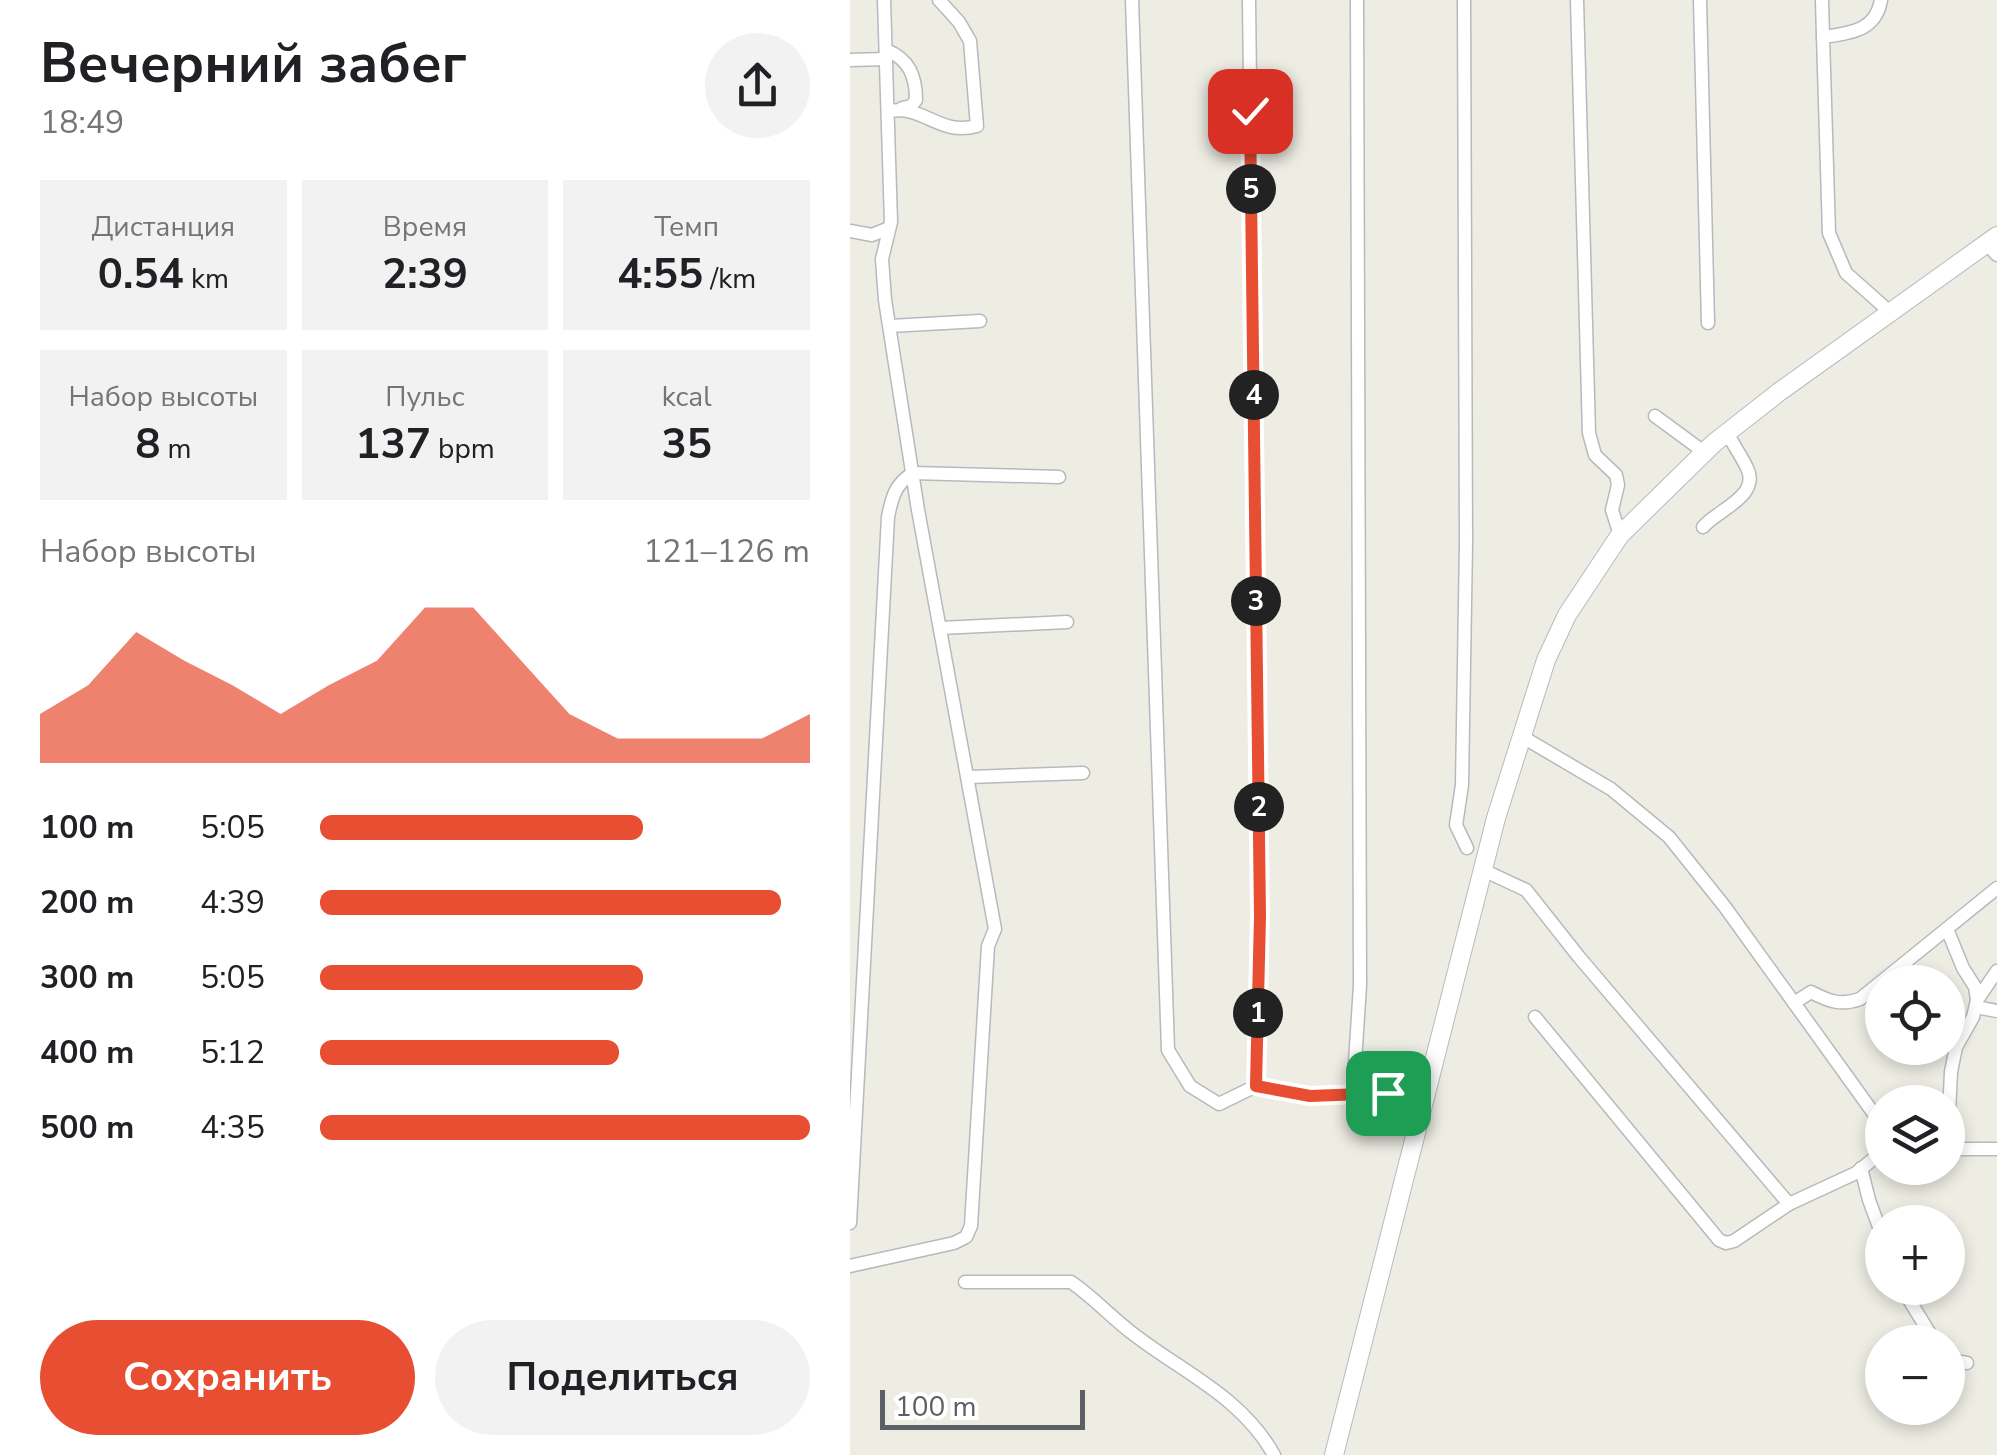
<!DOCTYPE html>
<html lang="ru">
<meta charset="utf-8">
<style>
:root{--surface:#fff;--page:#f2f2f2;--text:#202124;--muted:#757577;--accent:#e74e32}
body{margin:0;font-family:"Nunito Sans",sans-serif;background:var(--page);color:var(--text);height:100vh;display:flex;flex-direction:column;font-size:38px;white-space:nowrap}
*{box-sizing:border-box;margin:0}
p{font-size:32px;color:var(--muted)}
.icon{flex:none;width:55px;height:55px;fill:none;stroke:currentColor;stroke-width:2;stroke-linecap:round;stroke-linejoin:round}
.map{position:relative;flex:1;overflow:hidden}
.drawer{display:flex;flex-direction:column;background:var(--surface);width:850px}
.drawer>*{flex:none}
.tools{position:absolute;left:1015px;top:965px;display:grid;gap:20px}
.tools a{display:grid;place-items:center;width:100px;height:100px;border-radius:50%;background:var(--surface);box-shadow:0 5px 15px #0003;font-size:50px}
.scale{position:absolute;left:30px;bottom:25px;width:205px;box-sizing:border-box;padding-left:10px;border:5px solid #5c5f64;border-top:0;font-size:28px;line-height:35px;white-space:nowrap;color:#5c5f64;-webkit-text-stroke:8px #fff;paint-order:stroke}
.pin{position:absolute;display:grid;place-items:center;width:85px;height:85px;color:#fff;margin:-42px;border-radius:20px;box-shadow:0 5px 15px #0006}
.km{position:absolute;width:50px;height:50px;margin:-25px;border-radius:50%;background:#222;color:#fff;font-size:28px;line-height:50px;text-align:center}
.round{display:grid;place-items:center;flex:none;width:105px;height:105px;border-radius:52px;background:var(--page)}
.summary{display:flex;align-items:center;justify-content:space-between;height:170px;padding:0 40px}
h1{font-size:55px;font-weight:700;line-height:75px}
.figures{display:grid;grid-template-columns:repeat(3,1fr);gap:15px;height:170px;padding:10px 40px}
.figures div{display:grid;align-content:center;border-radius:0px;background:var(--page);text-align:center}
.figures b{font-size:42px;font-weight:700}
.figures small{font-size:28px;font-weight:400}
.figures p{font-size:28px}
.chart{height:280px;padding:20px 40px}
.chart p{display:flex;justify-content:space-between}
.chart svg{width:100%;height:180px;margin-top:10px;fill:var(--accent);opacity:.7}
.button{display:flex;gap:20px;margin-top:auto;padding:20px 40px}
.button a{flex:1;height:115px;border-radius:60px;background:var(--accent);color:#fff;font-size:40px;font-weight:700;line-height:115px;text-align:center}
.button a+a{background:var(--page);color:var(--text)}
ul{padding:0 40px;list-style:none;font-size:32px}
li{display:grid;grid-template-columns:160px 120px 1fr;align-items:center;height:75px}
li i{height:25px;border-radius:12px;background:var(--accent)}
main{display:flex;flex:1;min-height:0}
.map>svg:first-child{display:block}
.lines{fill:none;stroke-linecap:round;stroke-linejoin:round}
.street-casing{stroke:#b6b9be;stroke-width:15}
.secondary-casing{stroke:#b7bac0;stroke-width:20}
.street{stroke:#fff;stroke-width:12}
.secondary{stroke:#fff;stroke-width:18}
.route-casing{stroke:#fff;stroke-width:20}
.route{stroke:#e74e32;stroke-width:12}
</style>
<main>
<section class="drawer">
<div class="summary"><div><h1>Вечерний забег</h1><p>18:49</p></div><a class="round"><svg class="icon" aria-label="share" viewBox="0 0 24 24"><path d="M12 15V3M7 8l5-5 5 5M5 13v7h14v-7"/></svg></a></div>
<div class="figures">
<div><p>Дистанция</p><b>0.54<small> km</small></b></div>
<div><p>Время</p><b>2:39</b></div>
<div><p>Темп</p><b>4:55<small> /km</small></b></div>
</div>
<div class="figures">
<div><p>Набор высоты</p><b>8<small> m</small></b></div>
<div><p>Пульс</p><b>137<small> bpm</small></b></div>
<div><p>kcal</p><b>35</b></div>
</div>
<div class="chart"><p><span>Набор высоты</span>121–126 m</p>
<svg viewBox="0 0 160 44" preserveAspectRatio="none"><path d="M0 44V32L10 25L20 12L30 19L40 25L50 32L60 25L70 19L80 6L90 6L100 19L110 32L120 38L130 38L140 38L150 38L160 32V44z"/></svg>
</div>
<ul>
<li><b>100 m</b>5:05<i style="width:66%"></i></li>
<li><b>200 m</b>4:39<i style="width:94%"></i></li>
<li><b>300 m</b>5:05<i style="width:66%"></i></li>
<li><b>400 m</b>5:12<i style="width:61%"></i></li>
<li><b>500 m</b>4:35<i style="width:100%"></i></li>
</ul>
<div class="button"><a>Сохранить</a><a>Поделиться</a></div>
</section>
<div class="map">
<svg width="1147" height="1455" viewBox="0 0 1147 1455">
<rect width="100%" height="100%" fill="#eeede4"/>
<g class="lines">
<g class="street-casing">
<g id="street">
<path d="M282 0 318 1050 340 1086 369 1104 406 1086"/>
<path d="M399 0 410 925 406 1086 460 1096 575 1092"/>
<path d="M614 0 616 543 612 785 606 825 617 848"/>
<path d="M727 0 739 433 745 455 766 475 768 485 762 510 770 535"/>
<path d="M850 0 858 323"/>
<path d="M972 0 973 37"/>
<path d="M1031 0C1026 31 1000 33 973 37L979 233 996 273 1040 312"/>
<path d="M36 50C59 59 66 76 66 100L61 106 52 108"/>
<path d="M0 60 36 59"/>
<path d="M39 111C75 105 88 136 127 126L120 41 109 22 89 0"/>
<path d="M0 231 22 235 39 228"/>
<path d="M1136 243 1147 255"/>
<path d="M40 326 130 321"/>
<path d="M805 416 854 452"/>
<path d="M853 527C867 510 911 496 897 468 891 455 883 445 877 432"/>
<path d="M90 628 217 622"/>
<path d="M671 736 761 789 819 837 875 907 1032 1125"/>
<path d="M119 777 233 773"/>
<path d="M633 870 676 890 729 957 939 1204 884 1241 876 1243 869 1240 685 1017"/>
<path d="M1097 929 1113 968 1125 987 1127 1000 1123 1017 1106 1047 1101 1072 1098 1134"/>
<path d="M1127 1000 1147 971"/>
<path d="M944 1003 961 992C978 1001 991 1006 1010 999L1147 888"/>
<path d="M1126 1007 1147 1011"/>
<path d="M503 1093 510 985 507 0"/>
<path d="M1098 1149H1147"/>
<path d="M1011 1168 1019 1200 1032 1235"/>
<path d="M939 1204 1006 1173 1032 1152"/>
<path d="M0 1223 38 517C42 497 45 484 63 473L209 477"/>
<path d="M0 1266 104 1243 116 1237 121 1226 138 946 145 929 68 510 35 300 32 259 41 222 34 0"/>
<path d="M115 1282H221C243 1297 261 1317 282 1333 332 1372 392 1397 424 1455"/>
<path d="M1052 1288 1085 1342"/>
<path d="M1098 1354 1105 1361 1117 1363"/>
</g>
</g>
<g class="secondary-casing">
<path id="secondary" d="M484 1455 646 818 696 660 717 615 770 535 864 443 929 392 1147 236"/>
</g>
<use href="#street" class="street"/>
<use href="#secondary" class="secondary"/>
</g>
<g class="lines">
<g class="route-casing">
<path id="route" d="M400 111 410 916 406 1086 460 1096 538 1093"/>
</g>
<use href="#route" class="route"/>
</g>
</svg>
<div class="tools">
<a><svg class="icon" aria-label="locate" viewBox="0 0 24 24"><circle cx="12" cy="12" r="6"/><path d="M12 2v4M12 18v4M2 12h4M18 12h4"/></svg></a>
<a><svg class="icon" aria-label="layers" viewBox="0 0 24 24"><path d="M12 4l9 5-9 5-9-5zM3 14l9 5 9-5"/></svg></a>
<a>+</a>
<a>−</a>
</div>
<div class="scale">100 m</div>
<div class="pin" style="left:538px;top:1093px;background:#1e9e55"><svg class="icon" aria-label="arrive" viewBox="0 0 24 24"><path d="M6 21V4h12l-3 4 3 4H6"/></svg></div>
<div class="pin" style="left:400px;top:111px;background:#d93025"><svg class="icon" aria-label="check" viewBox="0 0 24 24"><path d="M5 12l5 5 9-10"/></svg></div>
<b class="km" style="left:408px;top:1013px">1</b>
<b class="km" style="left:409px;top:807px">2</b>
<b class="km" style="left:406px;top:601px">3</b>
<b class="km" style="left:404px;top:395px">4</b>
<b class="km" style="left:401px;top:189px">5</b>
</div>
</main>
